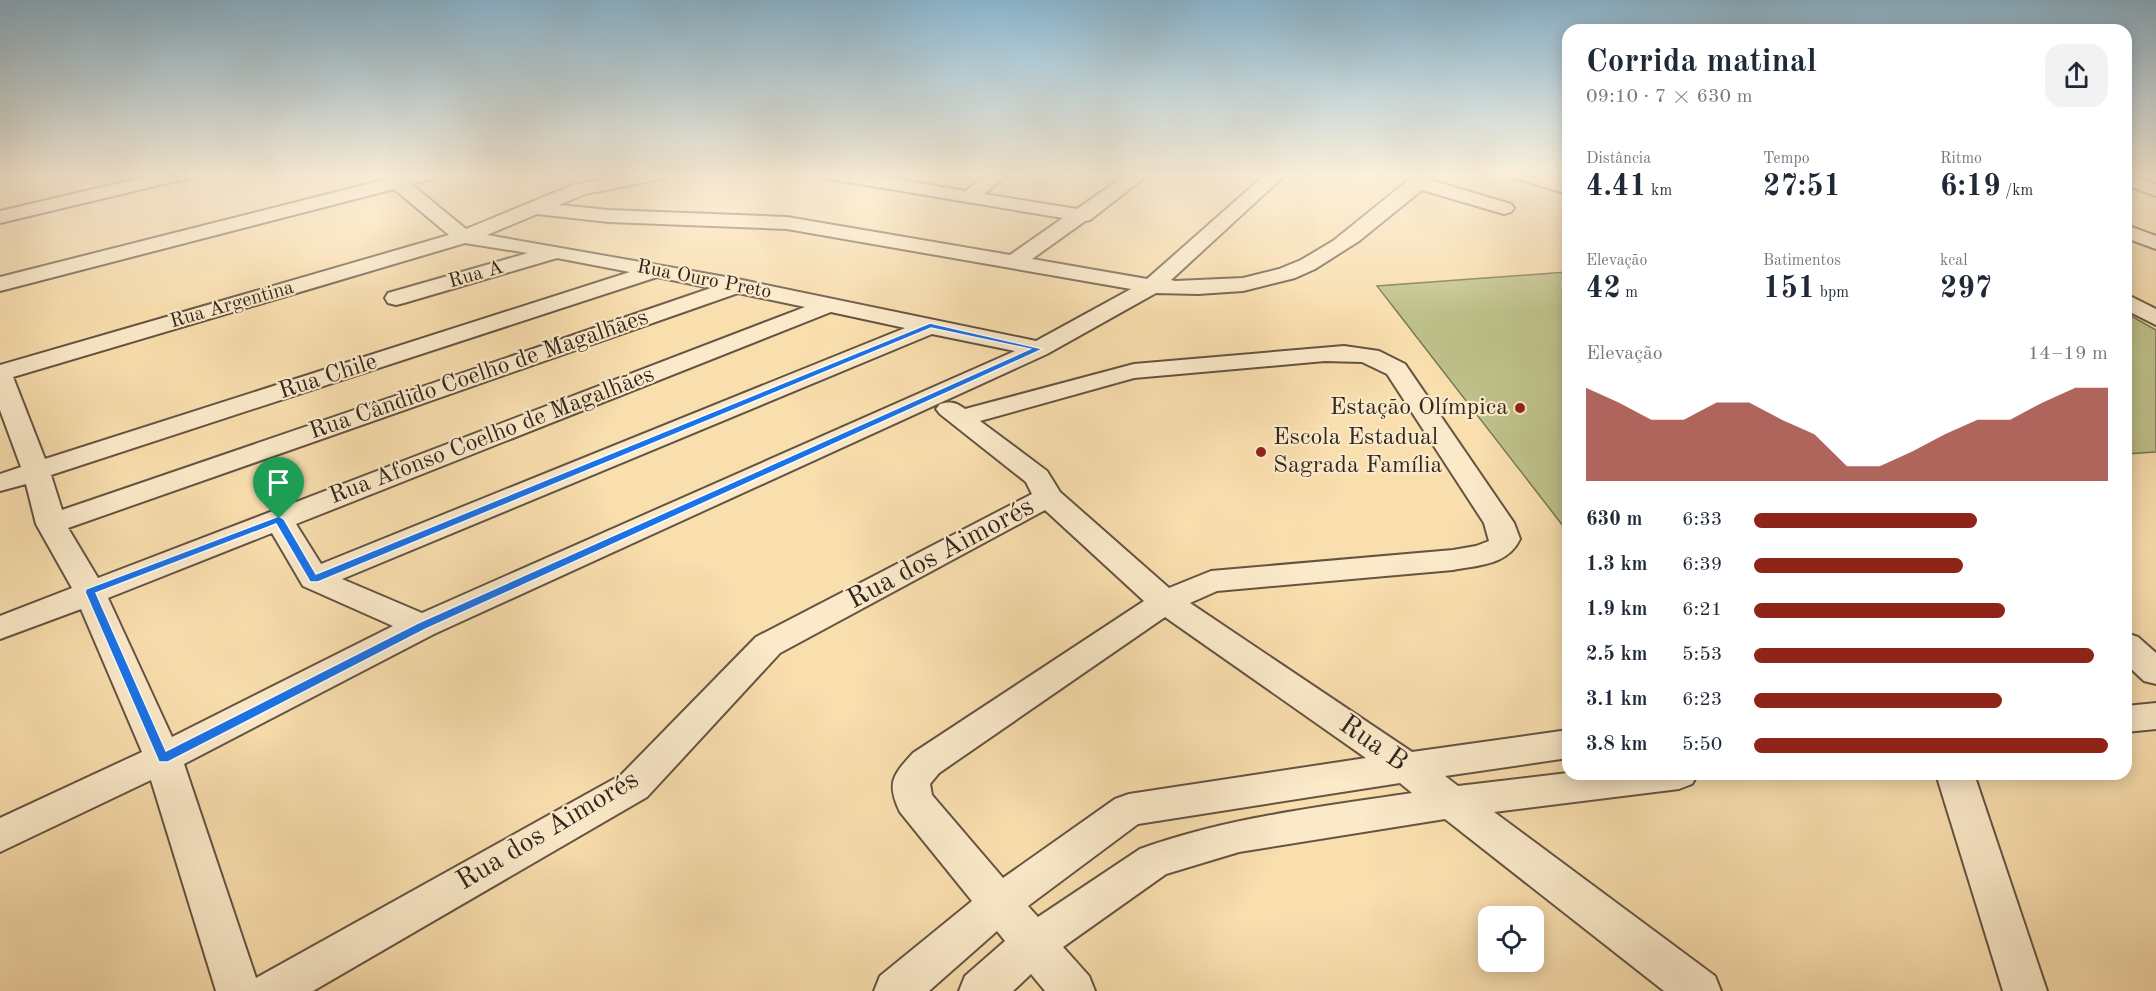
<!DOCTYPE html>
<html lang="pt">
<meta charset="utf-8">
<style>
:root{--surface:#fff;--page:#f2f2f3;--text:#1f2937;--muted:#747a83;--accent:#8f2418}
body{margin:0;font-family:"Old Standard TT",serif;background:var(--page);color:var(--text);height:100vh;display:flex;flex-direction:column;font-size:22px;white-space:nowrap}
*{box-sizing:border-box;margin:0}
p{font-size:20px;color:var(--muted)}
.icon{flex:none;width:33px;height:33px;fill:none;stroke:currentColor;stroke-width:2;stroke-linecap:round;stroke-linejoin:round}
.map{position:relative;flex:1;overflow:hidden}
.panel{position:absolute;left:1562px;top:24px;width:570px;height:756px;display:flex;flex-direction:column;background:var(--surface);border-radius:18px;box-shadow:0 3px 15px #0003}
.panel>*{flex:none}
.fabs{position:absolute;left:1478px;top:906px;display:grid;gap:12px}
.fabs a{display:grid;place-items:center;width:66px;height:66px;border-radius:12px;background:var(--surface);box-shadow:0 3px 15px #0003;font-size:30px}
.pin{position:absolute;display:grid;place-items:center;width:51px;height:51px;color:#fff;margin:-62px -26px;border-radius:50% 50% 50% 0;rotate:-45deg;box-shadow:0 0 6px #0007}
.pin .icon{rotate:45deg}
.round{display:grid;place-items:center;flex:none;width:63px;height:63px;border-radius:18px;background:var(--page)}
.headline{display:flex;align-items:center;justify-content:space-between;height:102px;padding:0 24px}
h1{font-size:33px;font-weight:700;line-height:45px}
.stats{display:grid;grid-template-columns:repeat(3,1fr);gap:9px;height:102px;padding:6px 24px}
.stats div{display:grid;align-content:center}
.stats b{font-size:30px;font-weight:700}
.stats small{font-size:16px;font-weight:400}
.stats p{font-size:16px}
.chart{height:168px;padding:12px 24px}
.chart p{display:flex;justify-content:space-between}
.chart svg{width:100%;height:108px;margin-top:6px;fill:var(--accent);opacity:.7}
ul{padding:0 24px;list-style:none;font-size:20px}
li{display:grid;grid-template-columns:96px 72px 1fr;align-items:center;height:45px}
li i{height:15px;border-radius:8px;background:var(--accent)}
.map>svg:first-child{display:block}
.green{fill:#bec18a;stroke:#787454;stroke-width:1.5}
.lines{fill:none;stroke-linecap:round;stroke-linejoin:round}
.minor-casing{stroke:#645443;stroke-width:4}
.minor{fill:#fbeaca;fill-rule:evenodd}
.route{fill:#1a73e8;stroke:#fff;stroke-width:1.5;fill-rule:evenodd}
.poi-dot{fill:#8f2418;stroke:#fbeaca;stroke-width:2}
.labels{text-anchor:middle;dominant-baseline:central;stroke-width:4.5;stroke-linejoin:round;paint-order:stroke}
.far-street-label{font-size:20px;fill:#32261f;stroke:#fbeaca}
.street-label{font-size:24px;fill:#32261f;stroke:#fbeaca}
.poi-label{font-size:24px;fill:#32261f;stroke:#fbeaca;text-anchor:end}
.near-street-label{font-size:28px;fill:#32261f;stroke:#fbeaca}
</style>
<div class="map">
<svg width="2156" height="991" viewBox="0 0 2156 991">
<rect width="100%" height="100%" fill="#f9deae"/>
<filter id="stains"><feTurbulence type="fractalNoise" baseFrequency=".00333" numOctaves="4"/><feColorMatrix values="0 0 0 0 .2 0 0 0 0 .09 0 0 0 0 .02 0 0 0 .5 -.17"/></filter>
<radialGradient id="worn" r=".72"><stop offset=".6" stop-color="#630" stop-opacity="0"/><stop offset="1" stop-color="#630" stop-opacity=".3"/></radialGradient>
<g class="green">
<path d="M1567 272H1568L1567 531 1377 286Z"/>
<path d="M2126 313 2156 330V452L2126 454Z"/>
</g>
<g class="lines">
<g class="minor-casing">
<g id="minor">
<path d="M158 174H192L189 178 0 223V211Z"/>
<path d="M379 174H438L435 178 411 184 466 229 573 185 629 174H670L667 178 661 179 585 194 559 205 609 210 787 217 1010 255 1063 218 830 179 824 178 821 174H866L965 191 988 174H1009L984 194 1077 209 1127 174H1149L1090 220 1085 221 1032 259 1147 279 1266 174H1286L1171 280 1175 281 1243 278 1279 269 1301 260 1333 241 1416 174H1434L1430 180 1511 204 1514 208 1511 212 1504 214 1422 190 1359 241 1315 269 1295 278 1243 291 1198 294 1156 293 1047 354 434 634 184 764 256 978 621 775 756 637 1032 494 1026 482 940 414 936 409 940 404C950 401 956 402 965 409L1134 364 1344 346 1379 351 1405 364 1514 523 1520 539C1508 565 1479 565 1453 570L1217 591 1190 603 1412 752 1568 730V758L1445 776 1458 786 1568 773 1698 774 1692 784 1679 789 1494 812 1715 976 1721 991H1664L1445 819 1239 852 1166 874 1063 947 1089 976 1095 991H1045L1031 974 1013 991H959L965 976 1005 941 997 931 929 991H874L880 976 972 901 900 812C886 783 893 775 913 753L1144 601 1045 510 780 653 647 797 313 991H216L151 780 0 852V818L142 752 81 609 0 639V616L72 588 36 524 26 484 0 491V474L21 467 0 410V365L449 235 394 189 0 291V277L384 180ZM537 214 609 222 787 229 1131 289 1036 341 737 279 487 235ZM465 243 528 253 388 293 385 298 388 303 396 305 404 303 557 258 630 272 45 459 13 377ZM657 277 711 288 62 510 51 475ZM738 293 805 307 98 578 68 528ZM831 312 905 328 321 564 296 524ZM932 334 1015 351 422 613 342 579ZM1325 361 1362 362 1387 374 1484 523 1489 541 1476 546 1453 550 1211 571 1169 588 1060 492 1047 471 980 421 1134 378ZM272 533 303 586 393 626 172 737 108 598ZM1165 617 1366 758 1129 794 1115 799 1003 878 932 795 930 784 939 773ZM1400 783 1412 793C1320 807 1229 817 1140 849L1038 917 1028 906 1138 824Z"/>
<path d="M1512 174H1542L1568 182V190L1561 192 1515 178Z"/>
<path d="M2126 174 2156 184V196L2126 185Z"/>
<path d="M2126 225 2156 236V249L2126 238Z"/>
<path d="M2126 294 2156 309V325L2126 310Z"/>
<path d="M2126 633 2138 637 2156 653V684L2144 681 2126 664Z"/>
<path d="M2156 703V729L2126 732V706Z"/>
<path d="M1936 774H1974L2047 991H2003Z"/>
</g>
</g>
<use href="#minor" class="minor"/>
</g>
<linearGradient id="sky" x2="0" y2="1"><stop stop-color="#8ab7d2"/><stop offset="0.56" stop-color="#fcf0db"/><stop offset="1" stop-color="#fcf0db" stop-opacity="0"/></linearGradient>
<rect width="2156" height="313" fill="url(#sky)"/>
<path class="route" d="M930 323 1043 349 426 629 168 762H159L85 592 86 589 279 516 284 519 316 574ZM931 328 1030 349 418 623 166 751 96 593 276 524 310 582H318Z"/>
<g class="poi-dot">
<circle cx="1520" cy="408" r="6"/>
<circle cx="1261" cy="452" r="6"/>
</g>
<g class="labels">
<g class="far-street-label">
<text transform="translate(476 275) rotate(-16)">Rua A</text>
<text transform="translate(704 280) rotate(11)">Rua Ouro Preto</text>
<text transform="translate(232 305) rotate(-16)">Rua Argentina</text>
</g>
<g class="street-label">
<text transform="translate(479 375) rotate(-19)">Rua Cândido Coelho de Magalhães</text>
<text transform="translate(328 377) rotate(-18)">Rua Chile</text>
<text transform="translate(492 436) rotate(-21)">Rua Afonso Coelho de Magalhães</text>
</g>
<g class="poi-label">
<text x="1508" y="408">Estação Olímpica</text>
<text x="1273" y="438" text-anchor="start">Escola Estadual<tspan x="1273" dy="28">Sagrada Família</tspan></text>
</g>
<g class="near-street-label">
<text transform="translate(941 554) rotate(-28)">Rua dos Aimorés</text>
<text transform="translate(1373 744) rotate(35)">Rua B</text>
<text transform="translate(548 831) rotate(-31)">Rua dos Aimorés</text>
</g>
</g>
<rect width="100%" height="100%" filter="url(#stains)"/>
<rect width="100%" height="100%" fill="url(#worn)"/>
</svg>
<div class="fabs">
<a><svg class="icon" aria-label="locate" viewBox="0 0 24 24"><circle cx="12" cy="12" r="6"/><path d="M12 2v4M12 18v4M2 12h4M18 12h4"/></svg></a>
</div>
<div class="pin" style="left:279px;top:519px;background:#1e9e55"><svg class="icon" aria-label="arrive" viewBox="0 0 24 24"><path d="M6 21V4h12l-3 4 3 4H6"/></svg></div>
<section class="panel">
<div class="headline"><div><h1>Corrida matinal</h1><p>09:10 · 7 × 630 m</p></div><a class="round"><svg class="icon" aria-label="share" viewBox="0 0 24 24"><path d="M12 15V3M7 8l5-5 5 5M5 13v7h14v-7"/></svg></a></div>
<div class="stats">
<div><p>Distância</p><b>4.41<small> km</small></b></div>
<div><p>Tempo</p><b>27:51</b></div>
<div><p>Ritmo</p><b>6:19<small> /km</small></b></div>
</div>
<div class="stats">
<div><p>Elevação</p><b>42<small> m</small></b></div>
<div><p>Batimentos</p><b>151<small> bpm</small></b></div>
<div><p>kcal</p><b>297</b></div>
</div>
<div class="chart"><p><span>Elevação</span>14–19 m</p>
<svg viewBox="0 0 160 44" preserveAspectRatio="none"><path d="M0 44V6L10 12L20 19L30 19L40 12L50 12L60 19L70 25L80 38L90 38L100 32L110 25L120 19L130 19L140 12L150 6L160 6V44z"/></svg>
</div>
<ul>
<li><b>630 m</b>6:33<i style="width:63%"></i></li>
<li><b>1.3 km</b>6:39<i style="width:59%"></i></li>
<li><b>1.9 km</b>6:21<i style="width:71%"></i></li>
<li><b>2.5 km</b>5:53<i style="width:96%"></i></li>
<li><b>3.1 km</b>6:23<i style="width:70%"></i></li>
<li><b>3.8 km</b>5:50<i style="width:100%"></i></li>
</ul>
</section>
</div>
